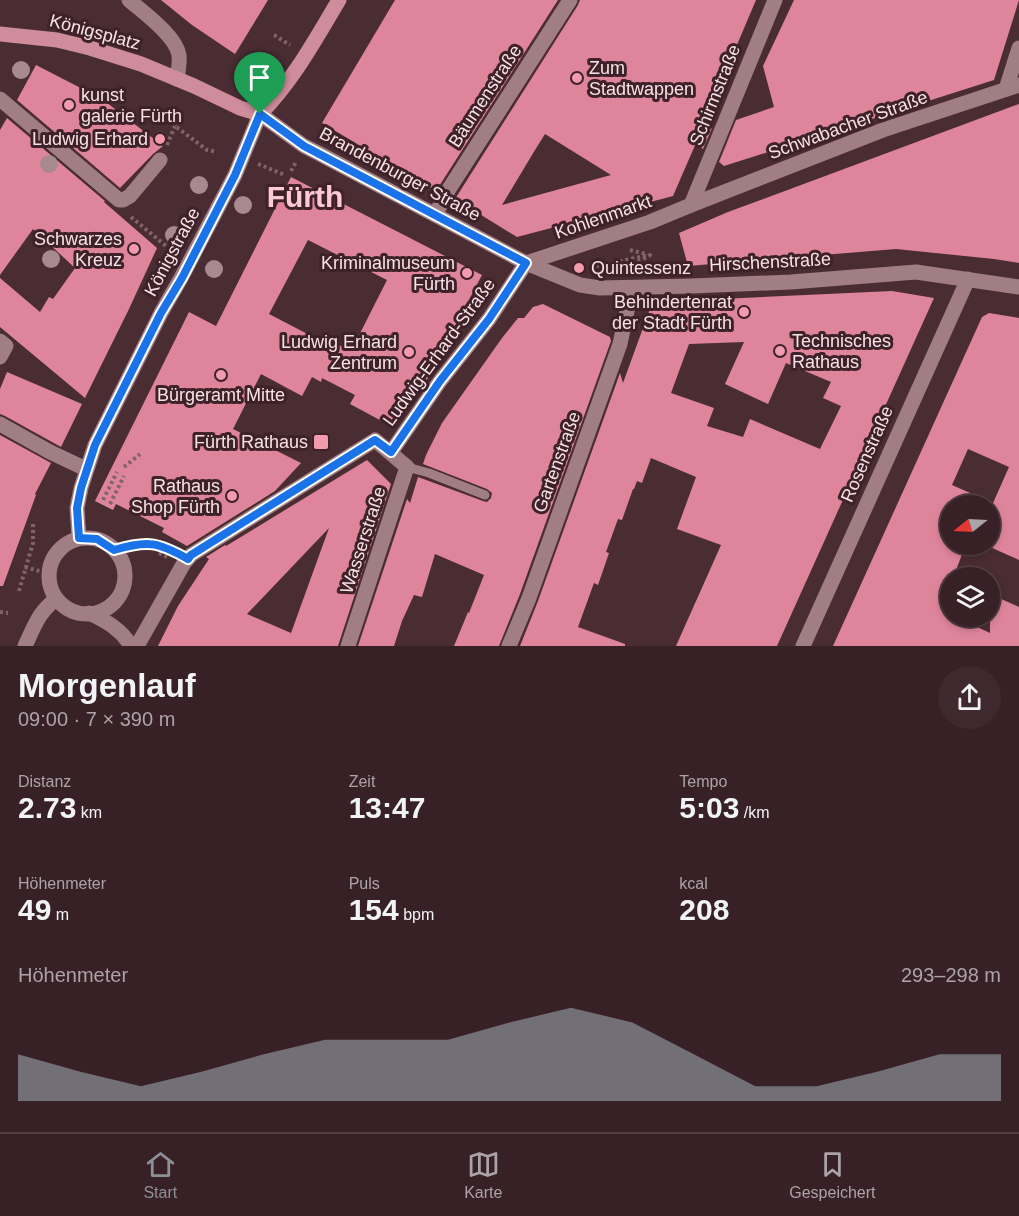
<!DOCTYPE html>
<html lang="de">
<meta charset="utf-8">
<style>
:root{--surface:#382126;--page:#3f292e;--text:#f1f3f6;--muted:#aba3a7;--line:#523e43;--accent:#8c9099}
body{margin:0;font-family:Helvetica,sans-serif;background:var(--page);color:var(--text);height:100vh;display:flex;flex-direction:column;font-size:22px;white-space:nowrap}
*{box-sizing:border-box;margin:0}
p{font-size:20px;color:var(--muted)}
.icon{flex:none;width:33px;height:33px;fill:none;stroke:currentColor;stroke-width:2;stroke-linecap:round;stroke-linejoin:round}
.map{position:relative;height:646px;overflow:hidden}
.drawer{display:flex;flex-direction:column;background:var(--surface);flex:1}
.drawer>*{flex:none}
.needle{width:39px;rotate:252deg}
.fabs{position:absolute;left:940px;top:495px;display:grid;gap:12px}
.fabs a{display:grid;place-items:center;width:60px;height:60px;border-radius:50%;background:var(--surface);box-shadow:0 3px 9px #0003,0 0 0 2px var(--line);font-size:30px}
.pin{position:absolute;display:grid;place-items:center;width:51px;height:51px;color:#fff;margin:-62px -26px;border-radius:50% 50% 50% 0;rotate:-45deg;box-shadow:0 0 6px #0007}
.pin .icon{rotate:45deg}
.round{display:grid;place-items:center;flex:none;width:63px;height:63px;border-radius:32px;background:var(--page)}
.summary{display:flex;align-items:center;justify-content:space-between;height:102px;padding:0 18px}
h1{font-size:33px;font-weight:600;line-height:45px}
.figures{display:grid;grid-template-columns:repeat(3,1fr);gap:9px;height:102px;padding:6px 18px}
.figures div{display:grid;align-content:center}
.figures b{font-size:30px;font-weight:600}
.figures small{font-size:16px;font-weight:400}
.figures p{font-size:16px}
.chart{height:168px;padding:12px 18px}
.chart p{display:flex;justify-content:space-between}
.chart svg{width:100%;height:108px;margin-top:6px;fill:var(--accent);opacity:.7}
.tab-bar{display:flex;justify-content:space-around;align-items:center;height:84px;border-top:2px solid var(--line);background:var(--surface);font-size:16px;color:var(--muted)}
.tab-bar a{display:grid;justify-items:center;gap:3px}
.tab-bar .selected{color:var(--accent)}
.map>svg:first-child{display:block}
.building{fill:#df859b;fill-rule:evenodd}
.lines{fill:none;stroke-linecap:round;stroke-linejoin:round}
.path{stroke:#7f646a;stroke-width:4;stroke-dasharray:3 3;stroke-linecap:butt}
.lane{stroke:#a17d84;stroke-width:9}
.street{stroke:#a17d84;stroke-width:15}
.primary{stroke:#cf8c9b;stroke-width:15}
.tree{fill:#a68a90}
.route-casing{stroke:#fff;stroke-width:12}
.route{stroke:#1a73e8;stroke-width:8}
.poi-dot{fill:#f29aae;stroke:#3f2229;stroke-width:2}
.labels{text-anchor:middle;dominant-baseline:central;stroke-width:6;stroke-linejoin:round;paint-order:stroke}
.street-label{font-size:18px;fill:#f7e3e7;stroke:#3f2229}
.poi-label{font-size:18px;fill:#f7e3e7;stroke:#3f2229;text-anchor:end}
.town-label{font-size:30px;font-weight:bold;fill:#fdc9d4;stroke:#3f2229}
</style>
<div class="map">
<svg width="1019" height="646" viewBox="0 0 1019 646">
<rect width="100%" height="100%" fill="#4a2c33"/>
<g class="building">
<path d="M161 0H268L235 54 192 25Z"/>
<path d="M395 0H558L436 191 322 123Z"/>
<path d="M580 0H756L700 132 712 128 703 149 696 143 673 196 517 237 455 199 578 5ZM545 134 611 175 502 205 535 150Z"/>
<path d="M794 0H1019L994 80 724 166 719 162 736 120 774 107 763 66Z"/>
<path d="M36 65 102 99 163 146 153 154 120 188 17 100Z"/>
<path d="M1019 104V263L994 259 896 249 688 266 679 233 728 212Z"/>
<path d="M7 118 105 201 104 202 157 248 129 309 85 398 0 327V278L40 312 49 297 53 299 75 268 33 229 0 275V130Z"/>
<path d="M291 177 482 275 421 391 411 387 391 426 350 404 355 395 322 378 321 382 312 377 302 396 261 374 233 429 301 463 275 491 187 546 162 532 164 528 116 504 113 510 95 501 189 312 216 326ZM308 240 387 280 351 351 325 338 323 342 269 314Z"/>
<path d="M892 291 934 298 777 646H676L721 545 677 529 696 477 651 458 642 483 637 481 634 489H633L622 520 618 519 606 552 609 553 598 585 594 583 578 627 625 644V646H520L538 601 620 373 623 383 651 306 657 302ZM744 342 725 384 768 404 786 363 831 382 823 398 841 406 820 449 750 419 743 437 707 426 714 408 671 393 689 344Z"/>
<path d="M543 304 610 337 611 341 520 594 499 646H454L468 612 469 613 484 575 435 554 422 597 414 595 402 621 394 646H358L407 499 410 503 418 477 483 501 487 502 491 498 492 493 487 489 423 464 426 455 442 423 502 338 518 318H524L533 307Z"/>
<path d="M989 313 1019 318V560L990 547V510L992 506H951V544H966L953 578H951V616H954L990 633V594L1019 607V646H833L982 317ZM968 449 1009 467 993 503 952 485Z"/>
<path d="M7 372 82 404 61 447 5 416 0 414V389Z"/>
<path d="M0 435 51 463 35 494 36 495 3 586H0Z"/>
<path d="M367 460 391 484 338 646H158L178 606 209 559 206 557 225 545 226 546ZM329 528 291 633 247 614Z"/>
</g>
<g class="lines">
<g class="path">
<path d="M274 35 290 45"/>
<path d="M179 117 175 126 207 150 217 152"/>
<path d="M167 145 175 126"/>
<path d="M258 164 285 175"/>
<path d="M291 171 296 162"/>
<path d="M131 217 171 250"/>
<path d="M630 250 646 254"/>
<path d="M596 266 650 255 631 266"/>
<path d="M124 467 140 454"/>
<path d="M103 500 117 472"/>
<path d="M110 504 124 476"/>
<path d="M114 550C134 544 152 540 171 550"/>
<path d="M159 553 167 557"/>
<path d="M25 567 46 573"/>
<path d="M19 591 33 543V524"/>
<path d="M0 612 8 613"/>
</g>
<path class="lane" d="M407 467 429 473 485 495"/>
<g class="street">
<path d="M129 0C144 13 176 36 179 55 180 63 178 72 177 79"/>
<path d="M1006 89 1019 48"/>
<path d="M0 99 119 200H123L130 196 160 160"/>
<path d="M691 205 775 0"/>
<path d="M435 215 449 189 570 0"/>
<path d="M526 263 650 222 691 205 883 130 1019 85"/>
<path d="M0 341 6 346 0 357"/>
<path d="M0 424 50 452 86 469"/>
<path d="M391 452 440 381 489 319 526 263"/>
<path d="M79 538 77 508 81 488 95 445 161 313 181 278 235 175 260 114 304 146 318 153 526 263 580 285 600 288 692 286 791 282 916 272 1019 287"/>
<circle cx="87" cy="576" r="38"/>
<path d="M89 613C106 621 121 629 131 646"/>
<path d="M25 646C35 625 38 613 56 599"/>
<path d="M137 646 184 563 191 555 375 440 407 467 348 646"/>
<path d="M509 646 529 598 620 344 632 288"/>
<path d="M803 646 968 279"/>
</g>
<path class="primary" d="M0 34 57 40 90 48 141 64 194 86 240 108 260 114C293 81 315 40 339 0"/>
</g>
<g class="tree">
<circle cx="21" cy="70" r="9"/>
<circle cx="49" cy="164" r="9"/>
<circle cx="199" cy="185" r="9"/>
<circle cx="243" cy="205" r="9"/>
<circle cx="174" cy="235" r="9"/>
<circle cx="51" cy="259" r="9"/>
<circle cx="214" cy="269" r="9"/>
</g>
<g class="lines">
<g class="route-casing">
<path id="route" d="M260 114 304 146 526 263 489 319 440 381 391 452 375 440 191 555 188 559C158 542 148 540 114 550L97 539 79 538 77 508 81 488 95 445 161 313 182 278 235 175Z"/>
</g>
<use href="#route" class="route"/>
</g>
<g class="poi-dot">
<circle cx="577" cy="78" r="6"/>
<circle cx="69" cy="105" r="6"/>
<circle cx="160" cy="139" r="6"/>
<circle cx="134" cy="249" r="6"/>
<circle cx="579" cy="268" r="6"/>
<circle cx="467" cy="273" r="6"/>
<circle cx="744" cy="312" r="6"/>
<circle cx="780" cy="351" r="6"/>
<circle cx="409" cy="352" r="6"/>
<circle cx="221" cy="375" r="6"/>
<rect x="313" y="434" width="16" height="16" rx="3"/>
<circle cx="232" cy="496" r="6"/>
</g>
<g class="labels">
<g class="street-label">
<text transform="translate(95 32) rotate(15)">Königsplatz</text>
<text transform="translate(715 95) rotate(-68)">Schirmstraße</text>
<text transform="translate(485 96) rotate(-57)">Bäumenstraße</text>
<text transform="translate(848 125) rotate(-20)">Schwabacher Straße</text>
<text transform="translate(400 174) rotate(28)">Brandenburger Straße</text>
<text transform="translate(603 217) rotate(-19)">Kohlenmarkt</text>
<text transform="translate(172 252) rotate(-62)">Königstraße</text>
<text transform="translate(770 262) rotate(-3)">Hirschenstraße</text>
<text transform="translate(439 352) rotate(-54)">Ludwig-Erhard-Straße</text>
<text transform="translate(867 454) rotate(-66)">Rosenstraße</text>
<text transform="translate(557 462) rotate(-70)">Gartenstraße</text>
<text transform="translate(363 540) rotate(-72)">Wasserstraße</text>
</g>
<g class="poi-label">
<text x="589" y="68" text-anchor="start">Zum<tspan x="589" dy="21">Stadtwappen</tspan></text>
<text x="81" y="95" text-anchor="start">kunst<tspan x="81" dy="21">galerie Fürth</tspan></text>
<text x="148" y="139">Ludwig Erhard</text>
<text x="122" y="239">Schwarzes<tspan x="122" dy="21">Kreuz</tspan></text>
<text x="455" y="263">Kriminalmuseum<tspan x="455" dy="21">Fürth</tspan></text>
<text x="591" y="268" text-anchor="start">Quintessenz</text>
<text x="732" y="302">Behindertenrat<tspan x="732" dy="21">der Stadt Fürth</tspan></text>
<text x="792" y="341" text-anchor="start">Technisches<tspan x="792" dy="21">Rathaus</tspan></text>
<text x="397" y="342">Ludwig Erhard<tspan x="397" dy="21">Zentrum</tspan></text>
<text x="221" y="395" text-anchor="middle">Bürgeramt Mitte</text>
<text x="308" y="442">Fürth Rathaus</text>
<text x="220" y="486">Rathaus<tspan x="220" dy="21">Shop Fürth</tspan></text>
</g>
<g class="town-label">
<text x="305" y="196">Fürth</text>
</g>
</g>
</svg>
<div class="fabs">
<a><svg class="needle" viewBox="-14 -14 28 28"><path d="M0-13l5 13h-10z" fill="#e53935"/><path d="M0 13l5-13h-10z" fill="#aba3a7"/></svg></a>
<a><svg class="icon" aria-label="layers" viewBox="0 0 24 24"><path d="M12 4l9 5-9 5-9-5zM3 14l9 5 9-5"/></svg></a>
</div>
<div class="pin" style="left:260px;top:114px;background:#1e9e55"><svg class="icon" aria-label="arrive" viewBox="0 0 24 24"><path d="M6 21V4h12l-3 4 3 4H6"/></svg></div>
</div>
<section class="drawer">
<div class="summary"><div><h1>Morgenlauf</h1><p>09:00 · 7 × 390 m</p></div><a class="round"><svg class="icon" aria-label="share" viewBox="0 0 24 24"><path d="M12 15V3M7 8l5-5 5 5M5 13v7h14v-7"/></svg></a></div>
<div class="figures">
<div><p>Distanz</p><b>2.73<small> km</small></b></div>
<div><p>Zeit</p><b>13:47</b></div>
<div><p>Tempo</p><b>5:03<small> /km</small></b></div>
</div>
<div class="figures">
<div><p>Höhenmeter</p><b>49<small> m</small></b></div>
<div><p>Puls</p><b>154<small> bpm</small></b></div>
<div><p>kcal</p><b>208</b></div>
</div>
<div class="chart"><p><span>Höhenmeter</span>293–298 m</p>
<svg viewBox="0 0 160 44" preserveAspectRatio="none"><path d="M0 44V25L10 32L20 38L30 32L40 25L50 19L60 19L70 19L80 12L90 6L100 12L110 25L120 38L130 38L140 32L150 25L160 25V44z"/></svg>
</div>
</section>
<nav class="tab-bar">
<a class="selected"><svg class="icon" aria-label="home" viewBox="0 0 24 24"><path d="M3 11l9-7 9 7M6 9v11h12V9"/></svg>Start</a>
<a><svg class="icon" aria-label="map" viewBox="0 0 24 24"><path d="M3 6l6-2 6 2 6-2v14l-6 2-6-2-6 2zM9 4v14M15 6v14"/></svg>Karte</a>
<a><svg class="icon" aria-label="saved" viewBox="0 0 24 24"><path d="M7 4h10v16l-5-4-5 4z"/></svg>Gespeichert</a>
</nav>
